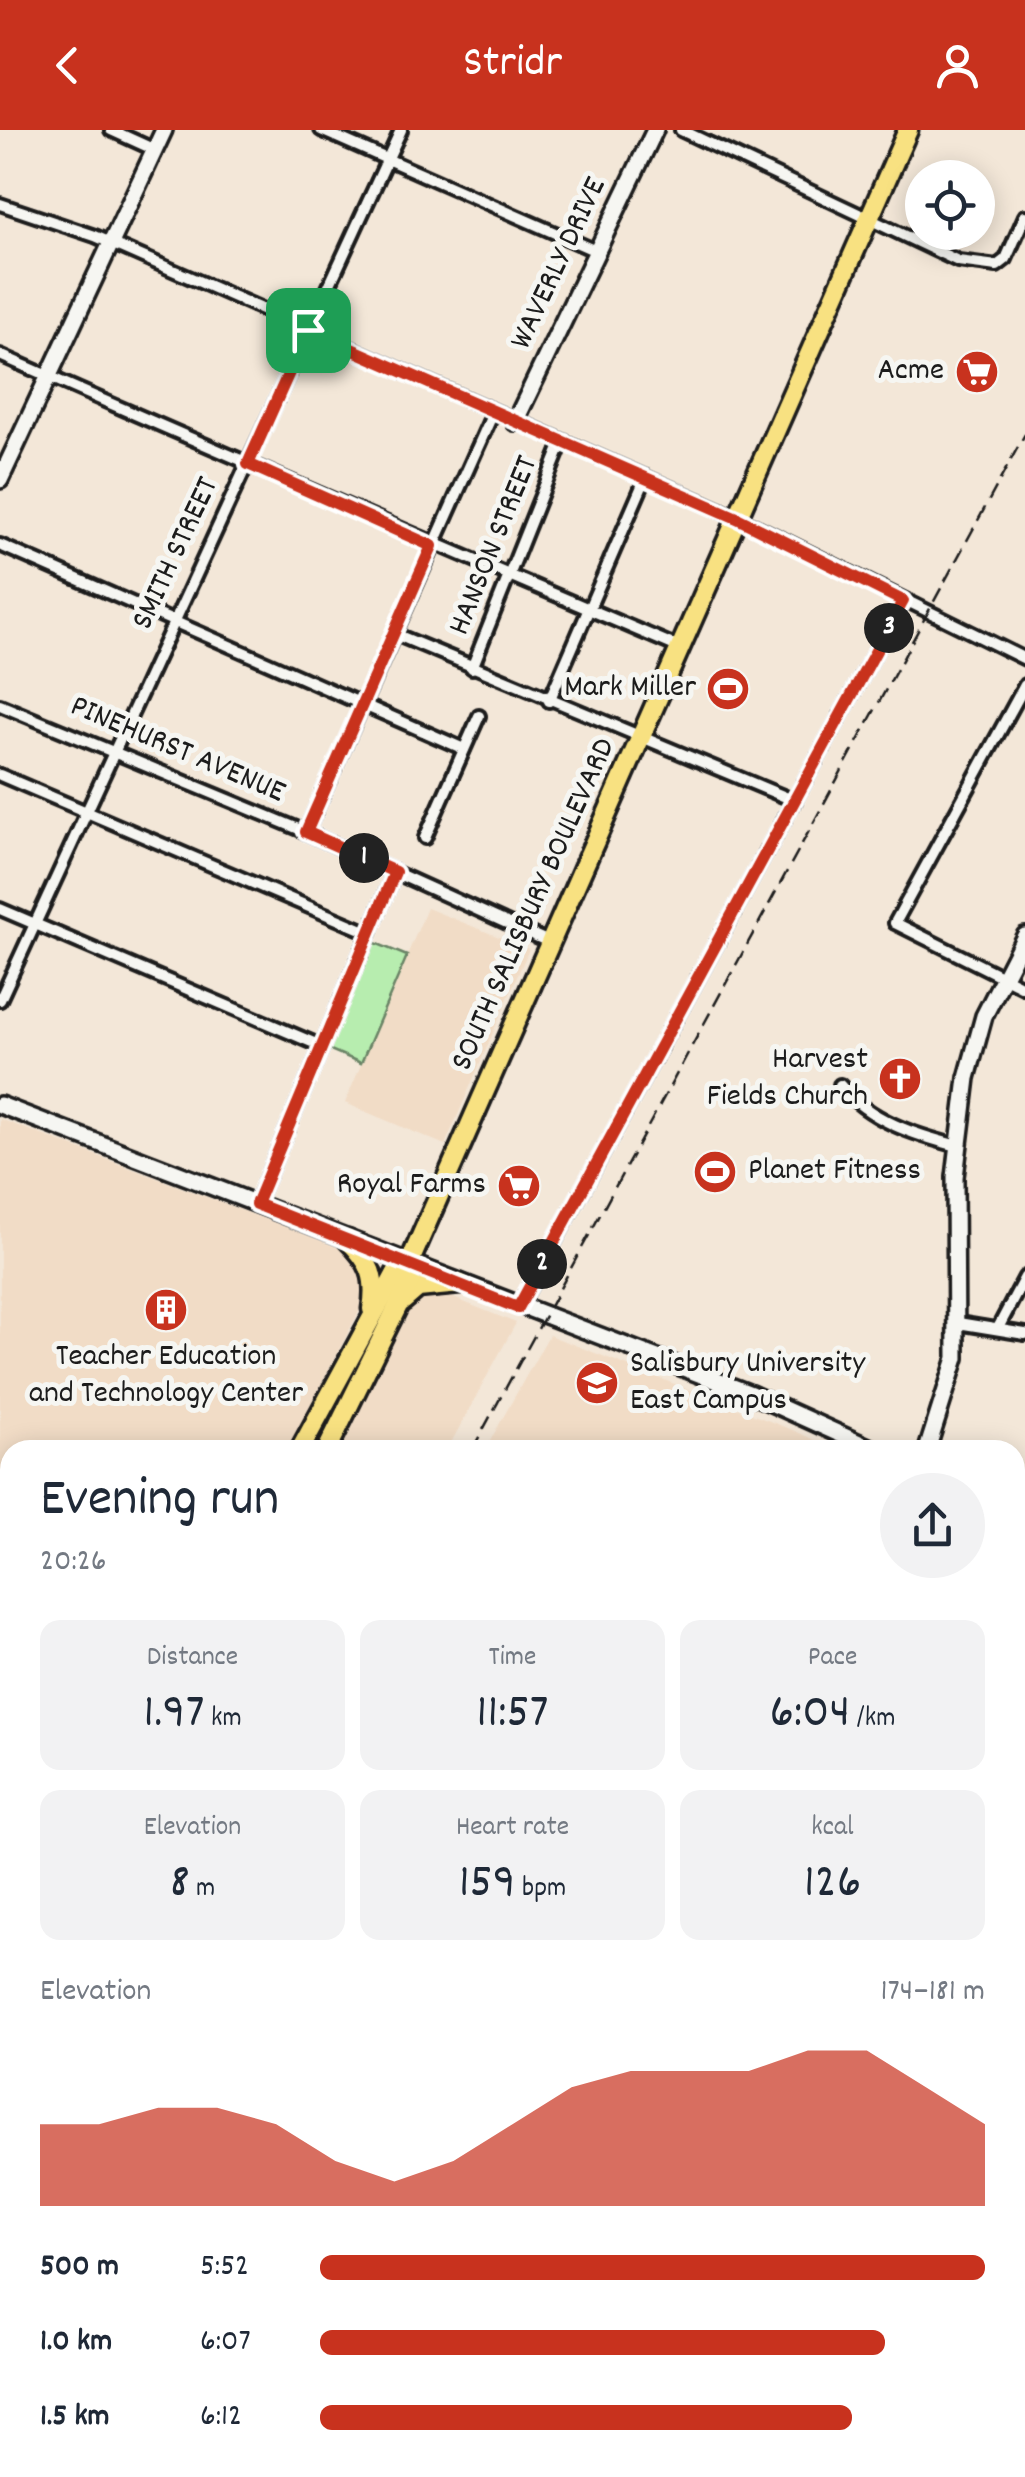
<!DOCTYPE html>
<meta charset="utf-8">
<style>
:root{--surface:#fff;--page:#f2f2f3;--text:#1f2937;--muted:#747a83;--accent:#c8321e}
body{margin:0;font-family:Dekko,sans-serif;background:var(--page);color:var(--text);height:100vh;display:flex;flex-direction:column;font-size:38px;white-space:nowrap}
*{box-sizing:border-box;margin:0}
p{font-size:32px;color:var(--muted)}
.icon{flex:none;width:55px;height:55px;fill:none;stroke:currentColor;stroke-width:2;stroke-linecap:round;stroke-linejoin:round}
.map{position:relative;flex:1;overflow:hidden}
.sheet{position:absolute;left:0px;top:1310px;width:1025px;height:1038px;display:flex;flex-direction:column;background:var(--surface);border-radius:30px 30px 0 0;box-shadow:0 5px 25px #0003}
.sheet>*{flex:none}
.tools{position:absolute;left:905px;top:30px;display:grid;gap:20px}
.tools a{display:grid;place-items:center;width:90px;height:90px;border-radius:50%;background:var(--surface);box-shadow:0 5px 25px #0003;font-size:50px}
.pin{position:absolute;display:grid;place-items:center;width:85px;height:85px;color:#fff;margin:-42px;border-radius:20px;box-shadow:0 5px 15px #0006}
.km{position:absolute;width:50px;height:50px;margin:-25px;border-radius:50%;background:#222;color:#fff;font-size:28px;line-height:50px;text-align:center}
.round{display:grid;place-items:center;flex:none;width:105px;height:105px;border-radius:52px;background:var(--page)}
.head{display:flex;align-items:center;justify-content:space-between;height:170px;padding:0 40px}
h1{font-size:55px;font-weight:600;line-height:75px}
.stats{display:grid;grid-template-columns:repeat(3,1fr);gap:15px;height:170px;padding:10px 40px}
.stats div{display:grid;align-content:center;border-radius:20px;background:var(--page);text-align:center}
.stats b{font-size:50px;font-weight:600}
.stats small{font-size:28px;font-weight:400}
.stats p{font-size:28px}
.chart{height:280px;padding:20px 40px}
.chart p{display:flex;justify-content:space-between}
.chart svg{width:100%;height:180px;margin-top:10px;fill:var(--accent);opacity:.7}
ul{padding:0 40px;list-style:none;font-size:32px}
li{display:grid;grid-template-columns:160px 120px 1fr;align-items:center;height:75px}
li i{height:25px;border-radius:12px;background:var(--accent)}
header{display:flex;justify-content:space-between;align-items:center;height:130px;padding:0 40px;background:var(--accent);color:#fff;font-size:45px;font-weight:600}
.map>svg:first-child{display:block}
.built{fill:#f1dcc6}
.green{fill:#b7edaf;stroke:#6a8466;stroke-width:2.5}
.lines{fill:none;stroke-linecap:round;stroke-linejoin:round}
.street-casing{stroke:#1c1c1c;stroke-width:18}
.secondary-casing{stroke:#1c1c1c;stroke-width:22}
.primary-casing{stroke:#1c1c1c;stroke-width:25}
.street{stroke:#f6f6f2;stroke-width:10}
.secondary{stroke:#f6f6f2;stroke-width:15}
.primary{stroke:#f8e181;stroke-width:18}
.rail{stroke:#1c1c1c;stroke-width:2.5;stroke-dasharray:15 8;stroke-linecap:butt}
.route-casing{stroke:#fff;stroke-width:20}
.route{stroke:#c8321e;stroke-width:12}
.labels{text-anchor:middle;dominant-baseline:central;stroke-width:10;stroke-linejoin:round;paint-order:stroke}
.street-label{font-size:32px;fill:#1c1c1c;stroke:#f6f6f2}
.poi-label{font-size:32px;fill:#1c1c1c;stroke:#f6f6f2;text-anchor:end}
</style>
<header><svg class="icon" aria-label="back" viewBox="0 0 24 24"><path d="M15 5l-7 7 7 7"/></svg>Stridr<svg class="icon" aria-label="person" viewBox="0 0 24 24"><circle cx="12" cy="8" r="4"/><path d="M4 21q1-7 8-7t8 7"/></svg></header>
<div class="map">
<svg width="1025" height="2347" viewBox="0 0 1025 2347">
<rect width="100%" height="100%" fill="#f3e7d8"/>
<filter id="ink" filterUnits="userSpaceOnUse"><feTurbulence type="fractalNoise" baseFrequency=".01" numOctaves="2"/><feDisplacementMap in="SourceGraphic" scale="20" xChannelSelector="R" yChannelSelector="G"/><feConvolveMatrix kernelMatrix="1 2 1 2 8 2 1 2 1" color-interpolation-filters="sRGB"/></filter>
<g filter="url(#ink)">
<g class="built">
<path d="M427 778 529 819 445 1015 345 973Z"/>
<path d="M0 989 342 1118 365 1138V1170L287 1320H10V1750L0 1765Z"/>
<path d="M439 1162 516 1193 447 1320H337L412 1173Z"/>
<path d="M549 1205 795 1301 836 1320H485Z"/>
<path d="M1015 1409 1025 1413V1698L1015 1695Z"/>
<path d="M10 1856V2066L0 2078V1870Z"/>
<path d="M10 2113V2338H527L524 2347H0V2126Z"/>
</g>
<g class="green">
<path d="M373 812 407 826 361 933 328 919Z"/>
<path d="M271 2338H382L379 2347H267Z"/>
</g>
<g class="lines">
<g class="street-casing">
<g id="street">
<path d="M111 0 155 20"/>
<path d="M321 0 596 121"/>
<path d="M681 0 958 131 997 136 1006 129 1025 86"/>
<path d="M0 74 95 106 737 387 1025 529"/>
<path d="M0 225C226 325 453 421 680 518"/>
<path d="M0 415 464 619"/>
<path d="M395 504 795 671"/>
<path d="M472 538 562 313"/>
<path d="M1025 555 895 793 1025 858"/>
<path d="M549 571 646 347"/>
<path d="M0 575 306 702 551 813"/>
<path d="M0 645 370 803"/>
<path d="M306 702 493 283"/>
<path d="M425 708 479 586"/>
<path d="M0 779 321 916"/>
<path d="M0 870 401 0"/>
<path d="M840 955C870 991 915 1005 958 1016"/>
<path d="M256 1074 395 742"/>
<path d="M519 1177 903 471"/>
<path d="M958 1193 1025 1204"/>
<path d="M998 1198 1025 1147"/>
<path d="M1015 1963 1025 1966"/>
<path d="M1015 2011 1025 2013"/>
<path d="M1015 2062 1025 2064"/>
<path d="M1015 2122 1025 2125"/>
<path d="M1015 2273H1025"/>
<path d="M197 2347 200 2338"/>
</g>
</g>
<g class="secondary-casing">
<g id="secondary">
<path d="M515 292 655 0"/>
<path d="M0 350 164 0"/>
<path d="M0 975 751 1264 875 1320"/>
<path d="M927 1320 956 1228 955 1047 967 948 984 886 1025 806"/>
<path d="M1015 1390 1025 1393"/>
<path d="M537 2347 540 2338"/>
</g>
</g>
<g class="primary-casing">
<g id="primary">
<path d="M348 1110C371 1133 377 1147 372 1179"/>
<path d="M403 1171 418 1158 460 1154"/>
<path d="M300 1320 397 1141 409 1134"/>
<path d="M327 1320 411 1149 409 1134 415 1120 908 0"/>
<path d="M0 1785 10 1771"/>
<path d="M0 1846 10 1832"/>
</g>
</g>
<use href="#street" class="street"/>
<use href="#secondary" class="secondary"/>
<use href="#primary" class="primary"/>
<g class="rail">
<path d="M472 1320 1025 304"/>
<path d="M0 2114 10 2102"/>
</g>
</g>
</g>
<g class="lines" filter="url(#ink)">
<g class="route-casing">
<path id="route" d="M308 200 737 388 903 471 518 1178 256 1074 395 742 306 702 432 416 248 334Z"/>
</g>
<use href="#route" class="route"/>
</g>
<defs>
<g id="supermarket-disc" transform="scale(2.25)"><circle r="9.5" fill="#c8321e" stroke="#f6f6f2"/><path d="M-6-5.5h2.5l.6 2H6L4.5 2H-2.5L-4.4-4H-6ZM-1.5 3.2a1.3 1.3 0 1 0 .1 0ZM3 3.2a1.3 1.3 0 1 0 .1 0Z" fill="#fff"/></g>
<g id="stadium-disc" transform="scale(2.25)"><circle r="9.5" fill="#c8321e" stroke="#f6f6f2"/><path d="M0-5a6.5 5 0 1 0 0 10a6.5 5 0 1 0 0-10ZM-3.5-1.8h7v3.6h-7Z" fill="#fff"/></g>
<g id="church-disc" transform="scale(2.25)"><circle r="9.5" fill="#c8321e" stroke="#f6f6f2"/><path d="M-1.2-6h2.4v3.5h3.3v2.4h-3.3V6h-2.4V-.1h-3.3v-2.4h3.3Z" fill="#fff"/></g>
<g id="building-disc" transform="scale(2.25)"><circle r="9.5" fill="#c8321e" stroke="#f6f6f2"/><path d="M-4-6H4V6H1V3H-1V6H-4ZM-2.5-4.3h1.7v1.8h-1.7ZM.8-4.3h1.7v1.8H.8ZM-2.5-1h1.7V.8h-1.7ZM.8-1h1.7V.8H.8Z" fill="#fff"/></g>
<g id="university-disc" transform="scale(2.25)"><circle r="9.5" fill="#c8321e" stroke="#f6f6f2"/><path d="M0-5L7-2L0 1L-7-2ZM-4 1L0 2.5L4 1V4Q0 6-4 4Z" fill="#fff"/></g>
</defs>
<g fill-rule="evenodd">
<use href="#supermarket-disc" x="977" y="242"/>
<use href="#stadium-disc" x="728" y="559"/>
<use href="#church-disc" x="900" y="949"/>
<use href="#stadium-disc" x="715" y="1042"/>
<use href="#supermarket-disc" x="519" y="1056"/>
<use href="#building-disc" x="166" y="1180"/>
<use href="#university-disc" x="597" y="1253"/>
</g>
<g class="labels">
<g class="street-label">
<text transform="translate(560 134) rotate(-65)">WAVERLY DRIVE</text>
<text transform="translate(495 416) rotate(-68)">HANSON STREET</text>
<text transform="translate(177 424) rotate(-65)">SMITH STREET</text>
<text transform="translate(177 621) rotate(23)">PINEHURST AVENUE</text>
<text transform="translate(535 775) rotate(-66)">SOUTH SALISBURY BOULEVARD</text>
</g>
<g class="poi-label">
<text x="944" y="242">Acme</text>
<text x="696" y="559">Mark Miller</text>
<text x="868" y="931">Harvest<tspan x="868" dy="37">Fields Church</tspan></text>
<text x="748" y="1042" text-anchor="start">Planet Fitness</text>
<text x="486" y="1056">Royal Farms</text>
<text x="166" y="1228" text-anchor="middle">Teacher Education<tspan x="166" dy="37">and Technology Center</tspan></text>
<text x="630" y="1235" text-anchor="start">Salisbury University<tspan x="630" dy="37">East Campus</tspan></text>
</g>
</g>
</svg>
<div class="tools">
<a><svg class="icon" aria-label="locate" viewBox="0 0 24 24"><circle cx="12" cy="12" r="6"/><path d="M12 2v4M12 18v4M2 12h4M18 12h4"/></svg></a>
</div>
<div class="pin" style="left:308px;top:200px;background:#1e9e55"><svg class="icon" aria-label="arrive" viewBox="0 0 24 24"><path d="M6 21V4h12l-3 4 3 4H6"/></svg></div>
<b class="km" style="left:364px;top:728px">1</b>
<b class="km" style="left:542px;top:1134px">2</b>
<b class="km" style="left:889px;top:498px">3</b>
<section class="sheet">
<div class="head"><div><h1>Evening run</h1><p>20:26</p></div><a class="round"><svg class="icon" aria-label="share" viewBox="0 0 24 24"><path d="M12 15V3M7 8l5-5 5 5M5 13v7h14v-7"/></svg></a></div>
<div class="stats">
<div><p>Distance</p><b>1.97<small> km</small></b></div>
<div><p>Time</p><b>11:57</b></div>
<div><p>Pace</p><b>6:04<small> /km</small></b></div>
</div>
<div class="stats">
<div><p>Elevation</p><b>8<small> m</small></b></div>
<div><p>Heart rate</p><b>159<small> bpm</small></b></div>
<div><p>kcal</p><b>126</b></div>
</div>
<div class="chart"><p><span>Elevation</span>174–181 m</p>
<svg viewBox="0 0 160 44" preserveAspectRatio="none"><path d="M0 44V24L10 24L20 20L30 20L40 24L50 33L60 38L70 33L80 24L90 15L100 11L110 11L120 11L130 6L140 6L150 15L160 24V44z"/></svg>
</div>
<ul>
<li><b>500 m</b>5:52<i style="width:100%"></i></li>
<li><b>1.0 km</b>6:07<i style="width:85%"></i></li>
<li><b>1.5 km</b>6:12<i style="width:80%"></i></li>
</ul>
</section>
</div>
